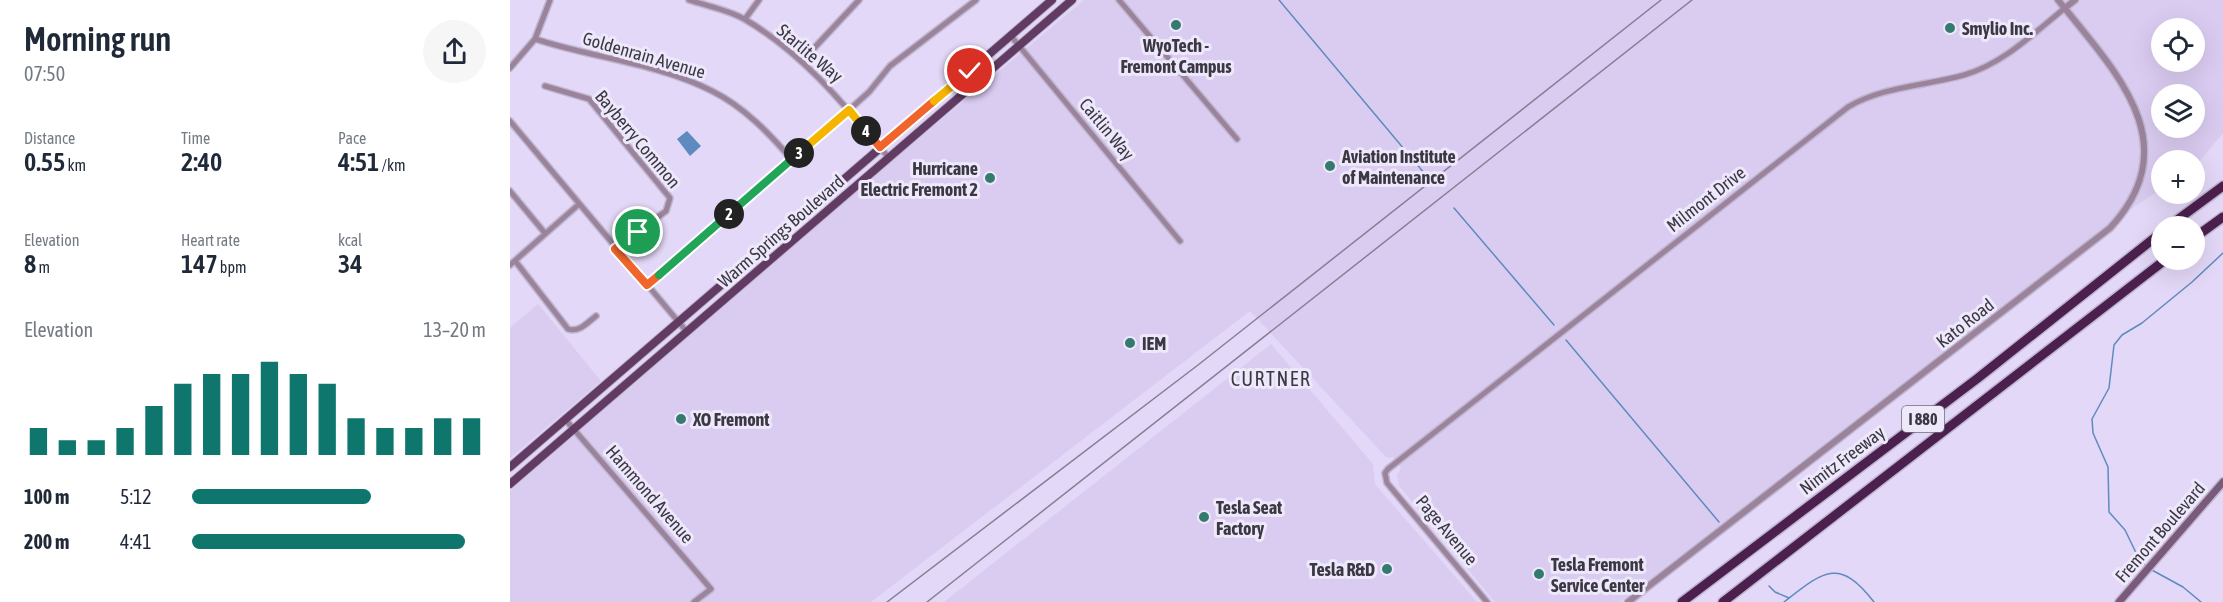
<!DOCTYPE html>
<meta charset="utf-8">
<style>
:root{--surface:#fff;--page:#f6f6f7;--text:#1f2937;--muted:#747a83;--accent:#0f766e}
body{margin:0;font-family:"Asap Condensed",sans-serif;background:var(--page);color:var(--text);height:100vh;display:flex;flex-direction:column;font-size:22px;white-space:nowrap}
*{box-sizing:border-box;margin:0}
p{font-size:20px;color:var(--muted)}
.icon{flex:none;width:33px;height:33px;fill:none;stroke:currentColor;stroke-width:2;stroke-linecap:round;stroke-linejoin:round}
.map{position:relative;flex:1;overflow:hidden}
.side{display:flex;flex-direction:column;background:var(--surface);width:510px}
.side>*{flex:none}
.tools{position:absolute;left:1641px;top:18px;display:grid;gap:12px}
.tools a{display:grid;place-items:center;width:54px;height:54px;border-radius:50%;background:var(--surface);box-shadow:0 6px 24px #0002;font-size:30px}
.pin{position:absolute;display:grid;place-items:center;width:51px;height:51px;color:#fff;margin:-26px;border:3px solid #fff;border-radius:50%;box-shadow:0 2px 6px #0007}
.km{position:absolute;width:30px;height:30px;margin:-15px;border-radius:50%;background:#222;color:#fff;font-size:16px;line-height:30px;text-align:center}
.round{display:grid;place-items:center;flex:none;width:63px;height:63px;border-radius:32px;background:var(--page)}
.headline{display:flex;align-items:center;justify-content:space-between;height:102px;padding:0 24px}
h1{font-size:33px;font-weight:600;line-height:45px}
.metrics{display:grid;grid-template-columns:repeat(3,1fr);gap:9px;height:102px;padding:6px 24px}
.metrics div{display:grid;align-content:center}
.metrics b{font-size:26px;font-weight:600}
.metrics small{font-size:16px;font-weight:400}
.metrics p{font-size:16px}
.chart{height:168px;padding:12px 24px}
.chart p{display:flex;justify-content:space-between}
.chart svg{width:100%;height:108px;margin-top:6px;stroke:var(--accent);stroke-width:6}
ul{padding:0 24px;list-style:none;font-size:20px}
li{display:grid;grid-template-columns:96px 72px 1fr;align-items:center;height:45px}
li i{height:15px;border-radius:8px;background:var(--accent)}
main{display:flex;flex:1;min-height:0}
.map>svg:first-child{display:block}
.built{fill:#daccf1;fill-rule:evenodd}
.water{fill:#5f8abf}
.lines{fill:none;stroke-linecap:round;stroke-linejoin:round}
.stream{stroke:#5f8abf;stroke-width:1.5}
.minor-casing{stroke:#beb5cf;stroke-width:8}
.tertiary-casing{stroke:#beb5cf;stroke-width:9}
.secondary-casing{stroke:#beb5cf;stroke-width:10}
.primary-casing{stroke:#beb5cf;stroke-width:10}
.motorway-casing{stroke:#beb5cf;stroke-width:12}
.minor{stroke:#9b849b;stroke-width:5}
.tertiary{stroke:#9b849b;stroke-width:6}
.secondary{stroke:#795a7a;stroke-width:7}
.primary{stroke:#613b62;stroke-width:8}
.motorway{stroke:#4c204e;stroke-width:9}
.rail{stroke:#867f94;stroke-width:1.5}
.split-1-casing{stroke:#fff;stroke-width:12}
.split-2-casing{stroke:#fff;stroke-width:12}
.split-3-casing{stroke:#fff;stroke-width:12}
.split-4-casing{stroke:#fff;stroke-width:12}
.split-5-casing{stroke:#fff;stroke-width:12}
.split-6-casing{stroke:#fff;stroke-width:12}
.split-1{stroke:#f0652b;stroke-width:8}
.split-2{stroke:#22a559;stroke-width:8}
.split-3{stroke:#22a559;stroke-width:8}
.split-4{stroke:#f5b400;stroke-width:8}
.split-5{stroke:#f0652b;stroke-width:8}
.split-6{stroke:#f5b400;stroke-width:8}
.poi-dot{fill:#347a6f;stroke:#eee8fb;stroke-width:2}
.labels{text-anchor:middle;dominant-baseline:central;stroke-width:6;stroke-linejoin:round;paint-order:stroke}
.shield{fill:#eee8fb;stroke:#716c7a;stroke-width:1.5}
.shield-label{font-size:16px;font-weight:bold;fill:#3b3743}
.poi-label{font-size:18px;font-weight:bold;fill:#3b3743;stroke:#eee8fb;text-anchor:start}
.street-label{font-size:18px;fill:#3b3743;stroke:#eee8fb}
.neighbourhood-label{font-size:20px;letter-spacing:1.5px;fill:#3b3743;stroke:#eee8fb}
</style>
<main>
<section class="side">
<div class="headline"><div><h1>Morning run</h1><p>07:50</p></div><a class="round"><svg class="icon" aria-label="share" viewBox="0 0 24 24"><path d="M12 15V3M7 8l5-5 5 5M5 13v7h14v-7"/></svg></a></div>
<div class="metrics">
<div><p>Distance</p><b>0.55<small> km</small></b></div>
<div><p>Time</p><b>2:40</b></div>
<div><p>Pace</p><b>4:51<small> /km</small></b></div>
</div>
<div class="metrics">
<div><p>Elevation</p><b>8<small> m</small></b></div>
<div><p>Heart rate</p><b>147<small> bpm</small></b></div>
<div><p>kcal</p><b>34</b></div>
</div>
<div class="chart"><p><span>Elevation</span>13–20 m</p>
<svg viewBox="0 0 160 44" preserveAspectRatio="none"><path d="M5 44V33M15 44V38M25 44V38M35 44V33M45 44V24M55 44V15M65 44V11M75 44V11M85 44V6M95 44V11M105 44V15M115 44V29M125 44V33M135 44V33M145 44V29M155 44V29"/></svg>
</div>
<ul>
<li><b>100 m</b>5:12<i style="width:61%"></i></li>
<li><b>200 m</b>4:41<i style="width:93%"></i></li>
</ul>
</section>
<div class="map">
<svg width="1713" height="602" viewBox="0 0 1713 602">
<rect width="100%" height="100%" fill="#e3d8f7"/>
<g class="built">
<path d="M574 0H1713V133L1685 167 1684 160H1652L1651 189 1594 227 1110 602H985L889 486 887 475 891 468 884 458 876 457 740 311 361 602H0V491L350 188ZM1652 28H1684V62H1652ZM1652 94H1684V128H1652Z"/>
<path d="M28 304 91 381 0 458V328Z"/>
<path d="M761 344 863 464 865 484 967 602H434Z"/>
</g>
<path class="water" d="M177 131 191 146 180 156 167 139Z"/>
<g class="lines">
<g class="stream">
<path d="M769 0 915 174"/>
<path d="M944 208 1044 325"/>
<path d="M1056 340 1209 522"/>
<path d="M1636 566 1631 563 1615 530 1599 512 1598 467 1583 433 1582 419 1599 388 1604 345 1612 335 1632 323 1682 282 1713 253"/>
<path d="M1640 569 1673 587 1691 602"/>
<path d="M1259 586 1265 592 1279 598"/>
<path d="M1274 602C1314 571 1329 557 1364 602"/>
</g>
<g class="minor-casing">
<g id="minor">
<path d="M179 0C197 6 220 10 236 20 295 55 336 107 379 158"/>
<path d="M609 0 727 139"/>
<path d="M235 19 249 0"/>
<path d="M501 36 670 241"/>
<path d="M25 39C83 58 147 63 202 91 234 107 259 133 282 160"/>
<path d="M292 61 349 0"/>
<path d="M0 68 25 39 40 0"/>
<path d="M35 86 79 99 160 198 156 211 105 249"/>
<path d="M0 121 177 332"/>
<path d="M0 191 34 232"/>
<path d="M6 262 58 329C69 333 78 322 86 316"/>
<path d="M0 265 68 205"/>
<path d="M137 285 339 110 359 92 380 66 466 0"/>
<path d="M55 419 201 589 184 602"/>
<path d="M977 602 877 483 875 473 878 469 1338 107C1374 86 1415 86 1454 75 1493 64 1524 33 1555 8"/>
</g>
</g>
<g class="tertiary-casing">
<g id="tertiary">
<path d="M1555 8 1565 0"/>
<path d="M1118 602 1600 228C1679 143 1604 70 1548 0"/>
</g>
</g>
<g class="secondary-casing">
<path id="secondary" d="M1609 602 1713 482"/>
</g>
<g class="primary-casing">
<g id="primary">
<path d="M0 467 542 0"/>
<path d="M0 484 562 0"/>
</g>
</g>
<g class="motorway-casing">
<g id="motorway">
<path d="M1659 226 1713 186"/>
<path d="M1684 238 1713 217"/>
<path d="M1172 602 1468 378 1652 232"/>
<path d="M1213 602 1655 260"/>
</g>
</g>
<use href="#minor" class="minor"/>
<use href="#tertiary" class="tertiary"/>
<use href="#secondary" class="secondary"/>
<use href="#primary" class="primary"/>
<use href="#motorway" class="motorway"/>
<g class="rail">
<path d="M377 602 688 365 1151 0"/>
<path d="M417 602 1182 0"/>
</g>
</g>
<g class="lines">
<g class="split-1-casing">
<path id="split-1" d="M128 232 105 249 137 285 149 275"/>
</g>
<g class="split-2-casing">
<path id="split-2" d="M149 275 219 214"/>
</g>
<g class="split-3-casing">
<path id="split-3" d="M219 214 289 153"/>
</g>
<g class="split-4-casing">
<path id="split-4" d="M289 153 339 110 356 131"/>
</g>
<g class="split-5-casing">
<path id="split-5" d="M356 131 370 147 424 101"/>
</g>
<g class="split-6-casing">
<path id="split-6" d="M424 101 460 71"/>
</g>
<use href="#split-1" class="split-1"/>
<use href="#split-2" class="split-2"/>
<use href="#split-3" class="split-3"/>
<use href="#split-4" class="split-4"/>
<use href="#split-5" class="split-5"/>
<use href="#split-6" class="split-6"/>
</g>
<g class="poi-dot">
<circle cx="666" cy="25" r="6"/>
<circle cx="1440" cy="28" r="6"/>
<circle cx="820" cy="166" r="6"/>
<circle cx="480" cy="178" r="6"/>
<circle cx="620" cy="343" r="6"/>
<circle cx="171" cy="419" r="6"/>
<circle cx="694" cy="517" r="6"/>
<circle cx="877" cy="569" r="6"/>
<circle cx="1029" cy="574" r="6"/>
</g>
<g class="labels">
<rect class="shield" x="1392" y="406" width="42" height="26" rx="4.5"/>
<g class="shield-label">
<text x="1413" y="419">I 880</text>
</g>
<g class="poi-label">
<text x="1452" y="28">Smylio Inc.</text>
<text x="666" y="45" text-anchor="middle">WyoTech -<tspan x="666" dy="21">Fremont Campus</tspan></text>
<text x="832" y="156">Aviation Institute<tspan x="832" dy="21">of Maintenance</tspan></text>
<text x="468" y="168" text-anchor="end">Hurricane<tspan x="468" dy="21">Electric Fremont 2</tspan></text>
<text x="632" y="343">IEM</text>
<text x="183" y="419">XO Fremont</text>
<text x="706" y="507">Tesla Seat<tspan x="706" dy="21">Factory</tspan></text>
<text x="1041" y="564">Tesla Fremont<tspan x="1041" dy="21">Service Center</tspan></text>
<text x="865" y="569" text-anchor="end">Tesla R&amp;D</text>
</g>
<g class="street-label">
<text transform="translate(300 53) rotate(40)">Starlite Way</text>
<text transform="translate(134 55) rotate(16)">Goldenrain Avenue</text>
<text transform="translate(597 129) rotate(50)">Caitlin Way</text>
<text transform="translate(128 139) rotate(50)">Bayberry Common</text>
<text transform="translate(1196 199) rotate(-38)">Milmont Drive</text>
<text transform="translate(271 231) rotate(-41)">Warm Springs Boulevard</text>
<text transform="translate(1455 323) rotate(-38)">Kato Road</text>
<text transform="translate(1332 460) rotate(-37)">Nimitz Freeway</text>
<text transform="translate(140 494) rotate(49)">Hammond Avenue</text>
<text transform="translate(937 530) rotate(50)">Page Avenue</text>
<text transform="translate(1650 532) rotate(-49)">Fremont Boulevard</text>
</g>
<g class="neighbourhood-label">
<text x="761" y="378">CURTNER</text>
</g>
</g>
</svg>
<div class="tools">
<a><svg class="icon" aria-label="locate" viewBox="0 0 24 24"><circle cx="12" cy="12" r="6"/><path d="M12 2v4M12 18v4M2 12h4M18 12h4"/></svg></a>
<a><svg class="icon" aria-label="layers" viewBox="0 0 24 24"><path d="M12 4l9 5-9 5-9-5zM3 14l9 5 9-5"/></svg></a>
<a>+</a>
<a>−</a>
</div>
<div class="pin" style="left:128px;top:232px;background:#1e9e55"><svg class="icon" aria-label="arrive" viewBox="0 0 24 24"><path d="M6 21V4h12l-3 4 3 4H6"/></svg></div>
<div class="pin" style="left:460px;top:71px;background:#d93025"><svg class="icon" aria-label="check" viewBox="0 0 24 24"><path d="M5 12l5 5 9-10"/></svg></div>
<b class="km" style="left:219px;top:214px">2</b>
<b class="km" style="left:289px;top:153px">3</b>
<b class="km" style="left:356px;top:131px">4</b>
</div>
</main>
